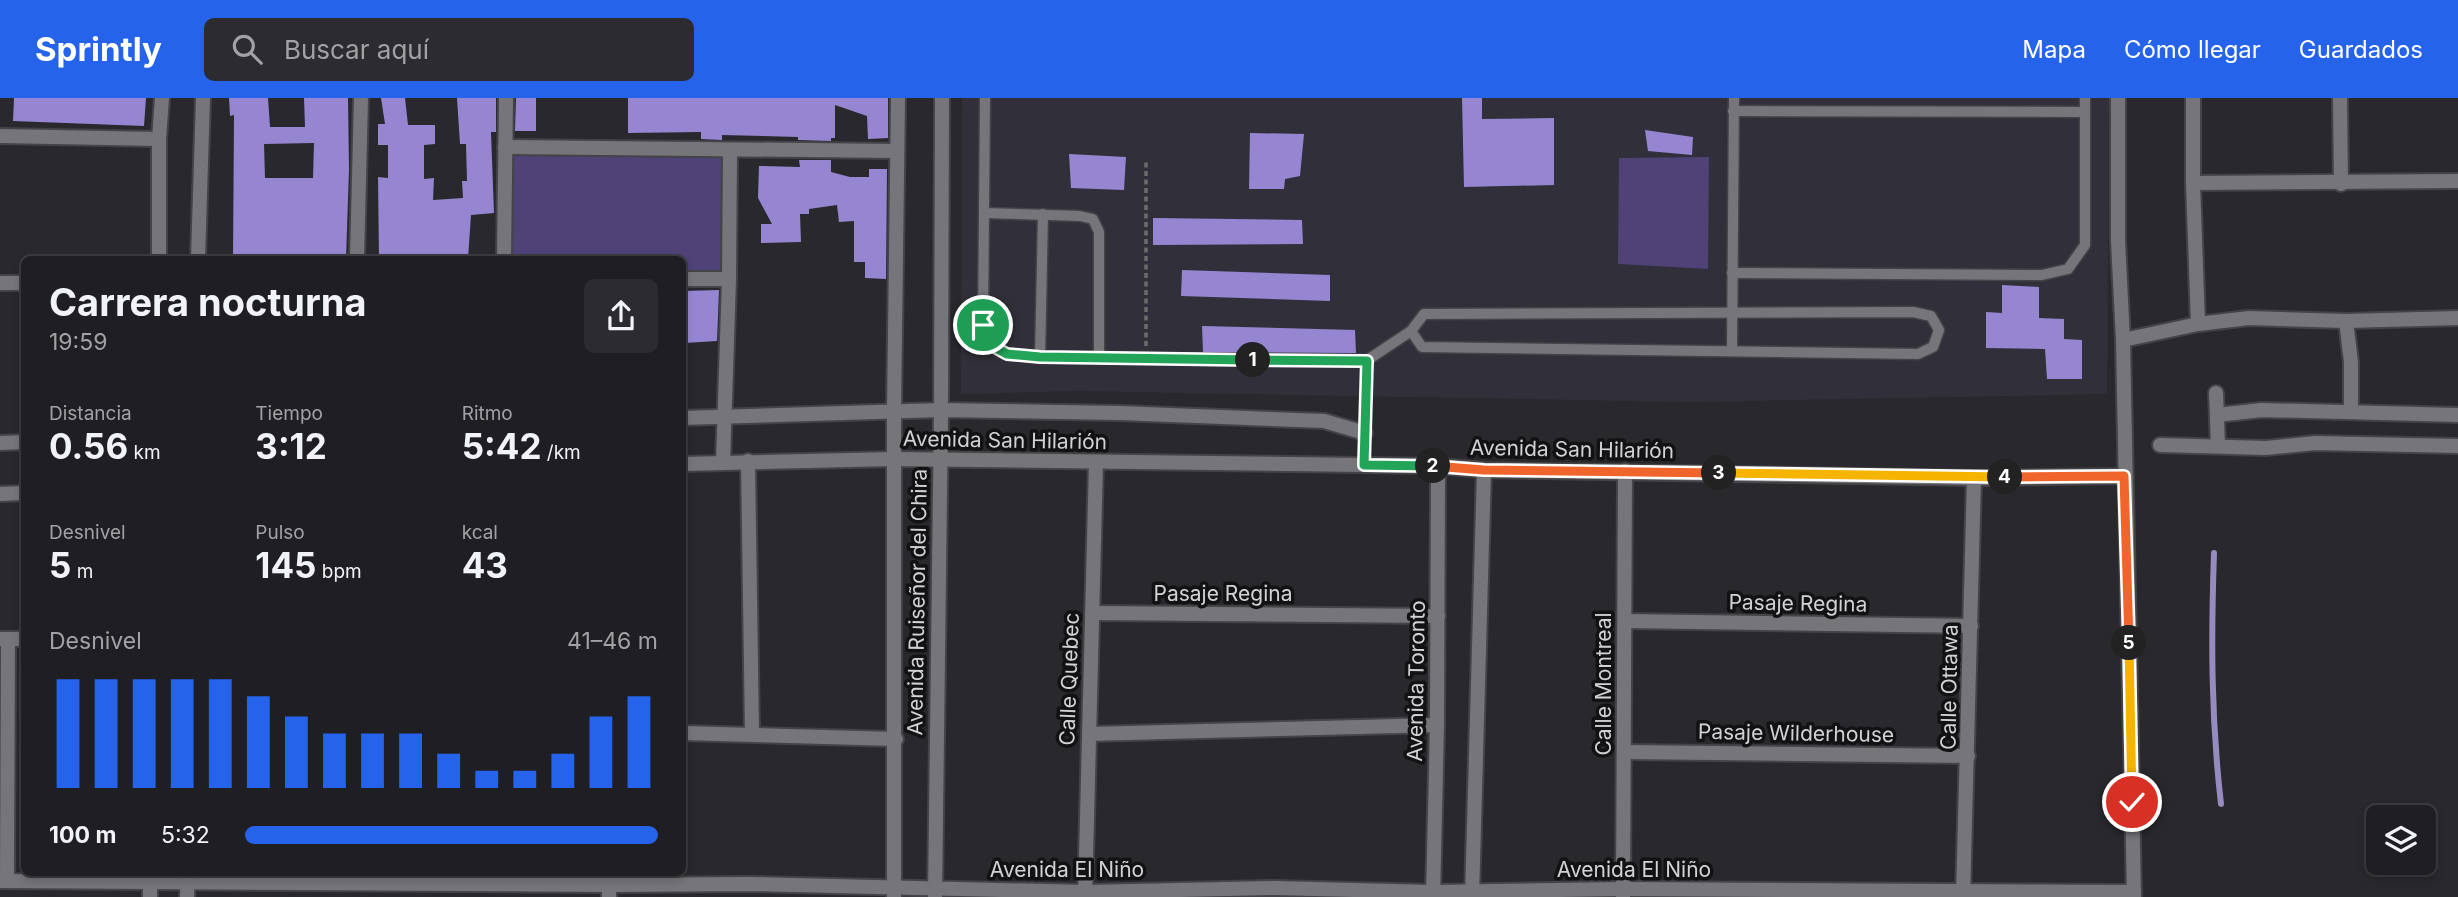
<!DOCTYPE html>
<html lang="es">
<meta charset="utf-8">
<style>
:root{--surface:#1f1e22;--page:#2c2b2f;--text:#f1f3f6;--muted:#a1a2a5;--line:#3c3c40;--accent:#2563eb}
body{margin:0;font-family:Inter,sans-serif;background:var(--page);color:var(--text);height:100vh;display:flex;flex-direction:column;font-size:26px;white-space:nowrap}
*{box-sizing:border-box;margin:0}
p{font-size:23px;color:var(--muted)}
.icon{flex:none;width:38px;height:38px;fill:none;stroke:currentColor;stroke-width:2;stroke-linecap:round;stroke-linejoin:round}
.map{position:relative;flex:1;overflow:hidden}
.details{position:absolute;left:21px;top:158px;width:665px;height:620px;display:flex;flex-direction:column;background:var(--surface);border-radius:10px;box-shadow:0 4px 10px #0003,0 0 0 2px var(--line)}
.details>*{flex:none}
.tools{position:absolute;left:2366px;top:707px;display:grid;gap:14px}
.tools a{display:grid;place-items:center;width:70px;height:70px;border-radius:10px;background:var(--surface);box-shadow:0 4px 10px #0003,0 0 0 2px var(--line);font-size:35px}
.pin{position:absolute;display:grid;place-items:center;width:60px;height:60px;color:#fff;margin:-30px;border:4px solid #fff;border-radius:50%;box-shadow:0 2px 7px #0007}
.km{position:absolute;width:35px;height:35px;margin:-18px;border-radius:50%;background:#222;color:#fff;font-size:19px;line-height:35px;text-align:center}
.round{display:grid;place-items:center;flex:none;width:74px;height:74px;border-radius:10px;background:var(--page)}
.summary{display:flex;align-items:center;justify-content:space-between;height:119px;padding:0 28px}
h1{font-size:38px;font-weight:700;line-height:52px}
.figures{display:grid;grid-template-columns:repeat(3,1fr);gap:10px;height:119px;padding:7px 28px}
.figures div{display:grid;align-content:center}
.figures b{font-size:35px;font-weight:700}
.figures small{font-size:19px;font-weight:400}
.figures p{font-size:19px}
.chart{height:196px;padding:14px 28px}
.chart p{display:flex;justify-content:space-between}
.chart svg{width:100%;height:126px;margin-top:7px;stroke:var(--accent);stroke-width:6}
ul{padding:0 28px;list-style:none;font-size:23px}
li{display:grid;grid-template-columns:112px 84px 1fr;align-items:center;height:52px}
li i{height:18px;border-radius:9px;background:var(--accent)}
header{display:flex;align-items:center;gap:42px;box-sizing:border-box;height:98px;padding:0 35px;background:var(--accent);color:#fff}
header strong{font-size:33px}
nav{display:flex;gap:38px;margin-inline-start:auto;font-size:24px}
.search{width:490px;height:63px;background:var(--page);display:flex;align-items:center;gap:18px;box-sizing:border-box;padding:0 24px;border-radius:10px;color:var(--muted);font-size:26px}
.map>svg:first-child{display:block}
.built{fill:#31303a}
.green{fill:#4e4277}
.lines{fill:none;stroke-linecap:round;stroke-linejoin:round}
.stream{stroke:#968bbf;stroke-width:6}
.building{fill:#9686d2;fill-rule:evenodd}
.service-casing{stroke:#444347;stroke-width:13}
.minor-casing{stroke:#444347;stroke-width:18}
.tertiary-casing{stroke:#444347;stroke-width:18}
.path{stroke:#6b6b6f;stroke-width:3.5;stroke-dasharray:5 3.5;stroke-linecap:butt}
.service{stroke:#76757a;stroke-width:10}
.minor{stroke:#76757a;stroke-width:14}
.tertiary{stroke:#76757a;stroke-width:14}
.split-1-casing{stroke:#fff;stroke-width:14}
.split-2-casing{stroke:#fff;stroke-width:14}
.split-3-casing{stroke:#fff;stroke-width:14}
.split-4-casing{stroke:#fff;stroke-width:14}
.split-5-casing{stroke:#fff;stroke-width:14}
.split-6-casing{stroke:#fff;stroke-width:14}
.split-1{stroke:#22a559;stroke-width:9}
.split-2{stroke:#22a559;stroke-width:9}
.split-3{stroke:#f0652b;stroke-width:9}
.split-4{stroke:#f5b400;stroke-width:9}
.split-5{stroke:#f0652b;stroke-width:9}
.split-6{stroke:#f5b400;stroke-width:9}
.labels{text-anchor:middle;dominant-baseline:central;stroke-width:7;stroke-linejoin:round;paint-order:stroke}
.street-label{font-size:21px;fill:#d2d2d4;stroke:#121113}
</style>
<header>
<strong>Sprintly</strong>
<div class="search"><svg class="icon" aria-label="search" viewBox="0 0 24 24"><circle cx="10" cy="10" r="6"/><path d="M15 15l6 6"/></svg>Buscar aquí</div>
<nav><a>Mapa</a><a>Cómo llegar</a><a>Guardados</a></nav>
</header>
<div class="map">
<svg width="2458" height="799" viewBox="0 0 2458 799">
<rect width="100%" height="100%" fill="#29282d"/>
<path class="built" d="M962 0H2109L2107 296 1694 304 1079 293 961 296Z"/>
<g class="green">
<path d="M505 49 730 52 729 181H683L682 161H504Z"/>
<path d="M1709 59 1708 171 1618 166 1619 60Z"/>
</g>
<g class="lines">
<path class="stream" d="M2214 455C2211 542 2211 619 2221 706"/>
</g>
<g class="building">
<path d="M14 0H146L144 28 13 23Z"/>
<path d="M229 0H268L270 29H305L304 0H348L349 71 346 161H233L234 17 230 18ZM314 45 313 80H265L264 46Z"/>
<path d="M381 0H405L408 27H435V46L424 47V81L434 80 433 102 463 100 462 83H467L466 46H460L457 0H496V34H491L494 115 471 117 468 161H379L378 79 388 80V47H378V26H385Z"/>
<path d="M516 0H536V33H515Z"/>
<path d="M628 0H888V40L868 41 867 18 835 7V40H831V43L798 42V39L722 37V42L701 41V34L628 35Z"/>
<path d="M1462 0H1482V21L1554 20V87L1464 89Z"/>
<path d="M1645 32 1693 39 1692 57 1648 53Z"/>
<path d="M1250 35 1304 36 1300 78 1285 81 1284 91H1249Z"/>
<path d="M1069 56 1126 59 1124 92 1071 90Z"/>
<path d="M799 62H831V74L850 79H869V71H887L886 181 865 180V164H854V123L839 124 837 107 809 111V116H800L801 144 761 145V126H772L758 100 759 68 800 69Z"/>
<path d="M1153 120 1302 122 1303 146 1153 147Z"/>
<path d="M1182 172 1330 177V203L1181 198Z"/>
<path d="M2002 187 2039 189V220L2064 221V241L2082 242V281H2047L2045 251 1986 250V214L2002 215Z"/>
<path d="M719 192 717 243 684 245 682 193Z"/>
<path d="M1202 228 1355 232 1356 255 1203 254Z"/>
</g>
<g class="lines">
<g class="service-casing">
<g id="service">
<path d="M985 0 983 227C995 261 1009 256 1040 259L1366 263"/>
<path d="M1733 13 2085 14"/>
<path d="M985 115 1080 118 1093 121 1099 134V261"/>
<path d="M1732 175 2042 177 2068 171 2085 147V0"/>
<path d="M1732 253 1734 0"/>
<path d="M1040 259 1043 116"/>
<path d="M1364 367 1366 263 1411 233 1424 216 1913 214 1931 218 1939 232 1933 249 1918 256 1422 249 1411 233"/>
</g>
</g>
<g class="minor-casing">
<g id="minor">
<path d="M2118 0V143L2123 242 2134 799"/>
<path d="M2193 0V85L2198 226"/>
<path d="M2340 0 2341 86"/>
<path d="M0 38 159 41"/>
<path d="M505 49 897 53"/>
<path d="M2193 85 2458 83"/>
<path d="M357 161 361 0"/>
<path d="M504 161 506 0"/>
<path d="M682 181H729"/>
<path d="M0 185H24"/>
<path d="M2346 223 2351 264V314"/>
<path d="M2123 242 2198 226 2249 220 2346 223 2458 220"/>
<path d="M2216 295 2218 348"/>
<path d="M2217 317 2262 312 2458 317"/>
<path d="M2160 347 2266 350 2315 345 2458 348"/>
<path d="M748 363 752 636"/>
<path d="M723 364 729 181 730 52"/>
<path d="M1092 515 1438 518"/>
<path d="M1625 523 1971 528"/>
<path d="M1 541H24"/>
<path d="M682 635 896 641"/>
<path d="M1089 636 1437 627"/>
<path d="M1624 654 1968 658"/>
<path d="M0 783 609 787 750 786 1085 794 1274 790 1433 794 1623 791 2134 794"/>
<path d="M7 783 8 541"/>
<path d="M1623 798 1625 373"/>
<path d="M609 799V774"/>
<path d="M1085 799 1096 364"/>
<path d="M1433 799 1437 627 1438 368"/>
<path d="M1472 799 1484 372"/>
<path d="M1963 799 1974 380"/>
</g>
</g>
<g class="tertiary-casing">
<g id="tertiary">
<path d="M159 161V41L162 0"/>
<path d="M198 161 203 0"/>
<path d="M682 320 941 312 1120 315 1324 323 1365 335"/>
<path d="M0 345 24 344"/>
<path d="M682 366 894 361 1438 368 1484 372 1974 380 2124 378"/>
<path d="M0 396 24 395"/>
<path d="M150 799V774"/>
<path d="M187 799 188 774"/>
<path d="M894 799V313L898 0"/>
<path d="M935 799 941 312 942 0"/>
</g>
</g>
<path class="path" d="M1146 248V61"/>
<use href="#service" class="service"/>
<use href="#minor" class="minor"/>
<use href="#tertiary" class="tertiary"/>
</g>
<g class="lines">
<g class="split-1-casing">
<path id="split-1" d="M983 227 989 246 1007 256 1040 259 1253 262"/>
</g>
<g class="split-2-casing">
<path id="split-2" d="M1253 262 1367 263 1364 367 1433 368"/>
</g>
<g class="split-3-casing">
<path id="split-3" d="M1433 368 1484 372 1719 375"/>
</g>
<g class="split-4-casing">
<path id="split-4" d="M1719 375 2005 379"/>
</g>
<g class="split-5-casing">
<path id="split-5" d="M2005 379 2124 378 2129 545"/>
</g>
<g class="split-6-casing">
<path id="split-6" d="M2129 545 2132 704"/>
</g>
<use href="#split-1" class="split-1"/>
<use href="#split-2" class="split-2"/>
<use href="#split-3" class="split-3"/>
<use href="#split-4" class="split-4"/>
<use href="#split-5" class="split-5"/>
<use href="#split-6" class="split-6"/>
</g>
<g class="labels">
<g class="street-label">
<text transform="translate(1005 342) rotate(1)">Avenida San Hilarión</text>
<text transform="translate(1572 351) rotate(1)">Avenida San Hilarión</text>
<text x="1223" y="495">Pasaje Regina</text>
<text transform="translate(917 504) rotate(-89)">Avenida Ruiseñor del Chira</text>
<text transform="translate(1798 505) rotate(1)">Pasaje Regina</text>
<text transform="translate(1069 581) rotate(-88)">Calle Quebec</text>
<text transform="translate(1416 583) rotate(-89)">Avenida Toronto</text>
<text transform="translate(1603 586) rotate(-90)">Calle Montreal</text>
<text transform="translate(1949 589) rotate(-89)">Calle Ottawa</text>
<text transform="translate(1796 635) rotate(1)">Pasaje Wilderhouse</text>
<text x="1067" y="771">Avenida El Niño</text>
<text x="1634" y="771">Avenida El Niño</text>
</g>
</g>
</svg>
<div class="tools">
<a><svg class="icon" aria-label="layers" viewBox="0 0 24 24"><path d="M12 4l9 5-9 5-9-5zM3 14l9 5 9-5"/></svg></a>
</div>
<div class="pin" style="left:983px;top:227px;background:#1e9e55"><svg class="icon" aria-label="arrive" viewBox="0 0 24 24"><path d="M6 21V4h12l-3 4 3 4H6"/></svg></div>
<div class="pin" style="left:2132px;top:704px;background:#d93025"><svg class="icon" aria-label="check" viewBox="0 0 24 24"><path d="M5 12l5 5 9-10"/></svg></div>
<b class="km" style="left:1253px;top:262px">1</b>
<b class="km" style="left:1433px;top:368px">2</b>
<b class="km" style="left:1719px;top:375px">3</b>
<b class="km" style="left:2005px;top:379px">4</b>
<b class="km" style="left:2129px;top:545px">5</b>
<section class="details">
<div class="summary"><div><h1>Carrera nocturna</h1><p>19:59</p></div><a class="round"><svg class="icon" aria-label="share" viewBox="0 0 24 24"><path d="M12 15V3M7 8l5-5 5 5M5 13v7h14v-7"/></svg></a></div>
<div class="figures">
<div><p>Distancia</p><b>0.56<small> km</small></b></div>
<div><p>Tiempo</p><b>3:12</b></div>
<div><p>Ritmo</p><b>5:42<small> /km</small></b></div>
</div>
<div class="figures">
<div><p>Desnivel</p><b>5<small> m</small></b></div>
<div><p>Pulso</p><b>145<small> bpm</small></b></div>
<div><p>kcal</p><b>43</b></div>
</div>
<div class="chart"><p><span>Desnivel</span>41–46 m</p>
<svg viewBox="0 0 160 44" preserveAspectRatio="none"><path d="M5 44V6M15 44V6M25 44V6M35 44V6M45 44V6M55 44V12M65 44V19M75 44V25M85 44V25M95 44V25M105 44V32M115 44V38M125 44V38M135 44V32M145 44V19M155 44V12"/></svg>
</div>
<ul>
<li><b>100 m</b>5:32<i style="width:100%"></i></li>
</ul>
</section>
</div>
